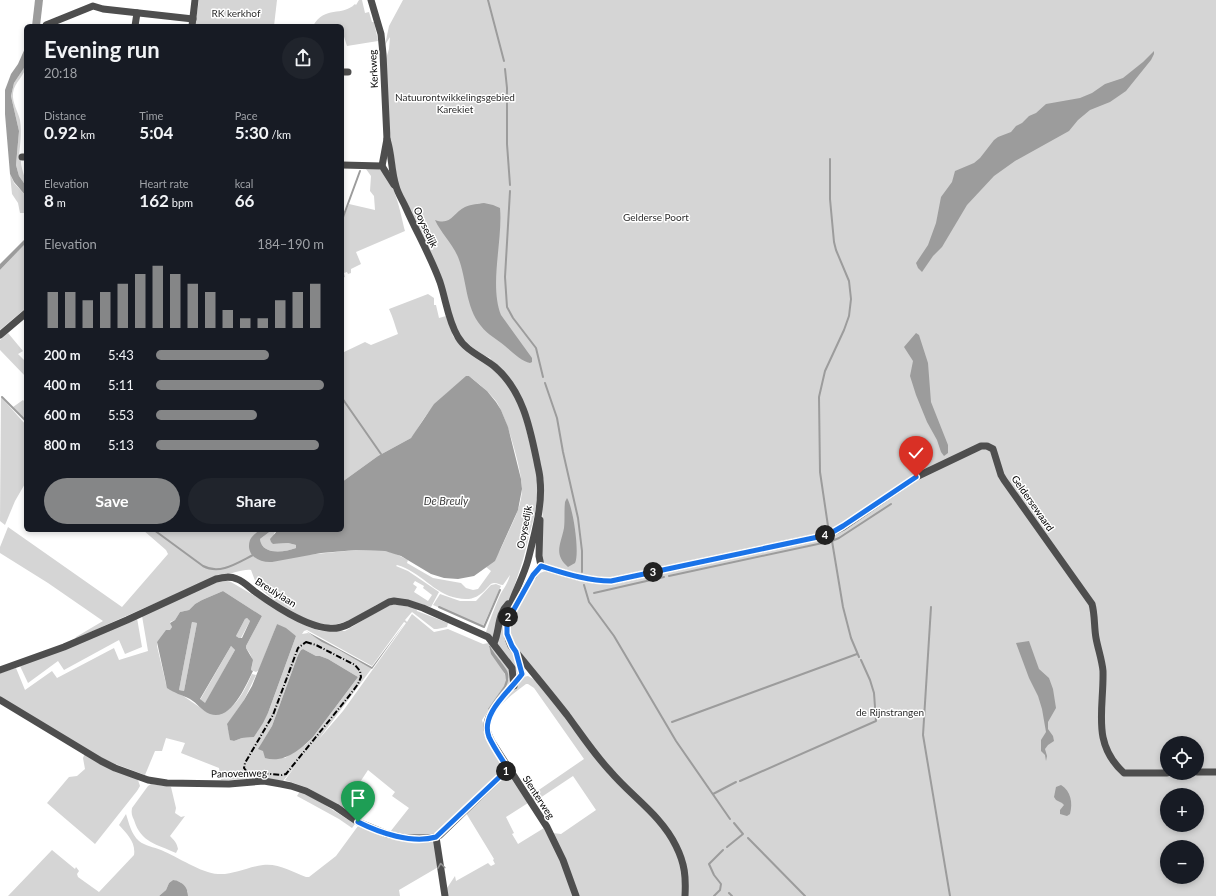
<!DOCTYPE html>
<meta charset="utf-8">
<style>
:root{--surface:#171b24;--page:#20242c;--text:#f1f3f6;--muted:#9ea1a6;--accent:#858687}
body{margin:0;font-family:Lato,sans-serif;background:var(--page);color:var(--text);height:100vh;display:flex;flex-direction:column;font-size:15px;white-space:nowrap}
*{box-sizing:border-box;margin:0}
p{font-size:13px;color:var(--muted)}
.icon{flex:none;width:22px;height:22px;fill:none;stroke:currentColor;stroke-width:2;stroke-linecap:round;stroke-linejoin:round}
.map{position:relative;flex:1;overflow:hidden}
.drawer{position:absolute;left:24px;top:24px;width:320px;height:508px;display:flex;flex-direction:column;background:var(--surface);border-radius:6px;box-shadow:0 2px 6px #0003}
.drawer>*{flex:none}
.buttons{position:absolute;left:1160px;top:736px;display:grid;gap:8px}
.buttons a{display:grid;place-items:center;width:44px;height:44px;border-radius:50%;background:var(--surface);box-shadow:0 2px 6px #0003;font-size:20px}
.pin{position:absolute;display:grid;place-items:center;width:34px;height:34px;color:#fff;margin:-41px -17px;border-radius:50% 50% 50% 0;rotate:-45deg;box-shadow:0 0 4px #0007}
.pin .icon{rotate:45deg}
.km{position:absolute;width:20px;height:20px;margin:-10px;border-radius:50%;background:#222;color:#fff;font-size:11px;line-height:20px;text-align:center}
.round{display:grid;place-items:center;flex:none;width:42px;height:42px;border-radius:21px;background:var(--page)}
.headline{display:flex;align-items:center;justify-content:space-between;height:68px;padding:0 20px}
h1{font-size:22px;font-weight:700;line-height:30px}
.metrics{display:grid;grid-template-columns:repeat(3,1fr);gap:6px;height:68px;padding:4px 20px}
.metrics div{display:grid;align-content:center}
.metrics b{font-size:17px;font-weight:700}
.metrics small{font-size:11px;font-weight:400}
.metrics p{font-size:11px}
.chart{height:112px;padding:8px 20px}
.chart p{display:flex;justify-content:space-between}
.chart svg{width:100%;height:72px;margin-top:4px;stroke:var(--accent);stroke-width:6}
.action{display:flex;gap:8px;margin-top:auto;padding:8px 20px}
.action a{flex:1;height:46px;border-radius:24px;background:var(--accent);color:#fff;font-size:16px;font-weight:700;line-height:46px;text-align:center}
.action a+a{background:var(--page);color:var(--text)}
ul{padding:0 20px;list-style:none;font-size:13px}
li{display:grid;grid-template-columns:64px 48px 1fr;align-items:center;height:30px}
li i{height:10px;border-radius:5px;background:var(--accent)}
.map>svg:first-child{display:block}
.green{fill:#d5d5d5;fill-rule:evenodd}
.water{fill:#9c9c9c;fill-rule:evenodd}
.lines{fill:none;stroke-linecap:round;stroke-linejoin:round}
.stream{stroke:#9c9c9c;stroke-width:2}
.street{stroke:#4e4e4e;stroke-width:7}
.rail{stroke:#000;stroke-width:2;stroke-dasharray:6 2 1 2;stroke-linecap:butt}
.oneway{stroke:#959595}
.route-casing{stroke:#fff;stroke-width:8}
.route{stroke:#1a73e8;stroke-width:5}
.labels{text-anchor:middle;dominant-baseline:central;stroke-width:3;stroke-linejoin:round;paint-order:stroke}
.park-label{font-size:10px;fill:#2c2c2c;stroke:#fff}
.street-label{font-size:10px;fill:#000;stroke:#fff}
.water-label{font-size:11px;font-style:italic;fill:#3d3d3d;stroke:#fff}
</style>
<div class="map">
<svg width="1216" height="896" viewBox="0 0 1216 896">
<rect width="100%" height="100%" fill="#fff"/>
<g class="green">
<path d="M199 0H277L274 26H195Z"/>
<path d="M359 0H362L365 13 369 12 372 22H374L378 41 347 46C345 39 342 32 342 26H313C325 5 342 17 355 4L356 5Z"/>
<path d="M403 0H1216V896H687L678 846 609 768 518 652 511 639 510 624 533 580 540 573 548 570 541 557 543 498 529 416 490 358C476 352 468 344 458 333L398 185 388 120 386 59 389 49 390 37 385 45 389 26ZM1167 743H1197V773H1167ZM1167 795H1197V825H1167ZM1167 847H1197V877H1167Z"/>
<path d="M26 65C26 75 14 82 13 93 12 103 18 111 20 120 22 133 20 145 19 157L21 158C20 169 26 176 26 186L19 176 16 165 19 131 11 96 14 83Z"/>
<path d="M377 168C394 174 401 216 405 231L356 252 361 264 351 269V273L348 274 347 272 344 273 345 277 342 278V221L349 204 375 210 374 196 370 191 371 176 366 169Z"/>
<path d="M10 174 14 183 26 196V213H20L18 203 12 194Z"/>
<path d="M26 243V308L0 330V270Z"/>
<path d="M428 294 434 298V305H436L439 318 446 316 453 336 460 345 495 370 504 379 519 402 536 467 538 490 535 513 523 560 504 617V635L515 656 519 673 515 680C516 678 517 676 517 674 516 665 493 639 486 632 490 619 495 607 500 595 504 588 508 583 510 575L503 585C500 585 498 583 494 583 491 583 489 586 487 588 478 598 470 601 457 598 434 594 420 571 397 565L396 566 408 571 439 592 431 607 407 600H387L376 605 353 619 338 624 320 625 304 618 276 602 257 586 251 570C233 565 101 628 75 639L76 637 103 621 48 583 0 553V547L8 527 122 607 168 554 166 550 143 530H260C252 537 248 541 251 551L306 555 356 550 385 551 394 553 408 560 407 563 433 578 461 583 466 588 473 590 478 589 491 571 486 567C498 558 501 548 507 535 514 520 522 505 522 488 522 471 506 415 496 401 488 391 479 384 469 376 444 394 429 407 414 435L411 438 378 456 342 482V353L365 342 371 345 398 334C395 326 393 317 389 309ZM415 581 424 586 423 588 432 595 428 601 414 592 417 587 413 584Z"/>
<path d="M8 333 23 351 18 354 26 362V377L0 350V340Z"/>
<path d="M1 397 26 425V482L15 501 5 525 0 521Z"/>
<path d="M23 400 26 403V420L13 407Z"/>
<path d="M272 530H278L274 533 273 544 288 543 296 545V548C285 552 262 556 260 539Z"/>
<path d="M224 580 231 582 306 626 321 631H345L385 607 391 605H399L416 608 417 611 448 623 447 627 437 629H434L412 612 405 620 407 622 412 614 434 632 448 629 483 644 489 643 509 666 511 684 490 711H488L482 720 489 744 502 766 500 773 440 832C426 839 405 835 390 832L409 808 392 796 395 792 368 770 343 808 308 788 285 780 296 765 283 781 265 779 221 780 219 768 181 753 185 743 166 738 162 751H155L145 775 110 762 98 756 0 697V673L16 668 25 690 52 671 57 678 114 648 119 660 148 651 142 616 211 583ZM223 591 262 616 246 646V648C252 656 254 660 251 670L256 672 259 670 277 624 296 636 268 713 254 737 242 738 234 741 231 740 227 725 244 700 256 675 252 674C247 685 240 701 229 709 225 712 214 712 208 713L166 684 157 646V642L170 631 172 627 170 622 175 620 180 612 189 610 195 604 202 600ZM404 622 406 623 343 711 319 739 372 668 308 633 302 634 304 631 307 630 372 666ZM489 646 508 674 509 679 488 710C493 701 503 693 506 683 509 672 491 658 489 646ZM303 649 316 656H320L328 659 358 677 313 737 305 745 285 758 259 748 272 726 298 655 301 650Z"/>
<path d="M496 584 501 586 483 626 433 605 440 594 460 601H476L491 585Z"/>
<path d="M137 618 142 647 125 654 119 640 64 670 58 661 28 683 20 666Z"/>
<path d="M247 618 250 621 241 638H239L236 636 245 619Z"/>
<path d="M192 622 197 623 184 691 179 690Z"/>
<path d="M231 646 235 650 205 704 200 700Z"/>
<path d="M528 676 537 681 661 825 682 863 683 896H578L553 833 561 834 596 810 573 776 534 802 530 796 584 759 534 688 528 684H526C509 697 491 709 489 731L490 719 523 677Z"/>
<path d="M85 753 134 777 138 780 140 786 137 791 95 844 47 803 69 777 77 776 85 769 83 758Z"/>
<path d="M508 776 510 777 528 803 506 817 514 833 512 834 518 844 544 828 555 848 574 896H447V888L455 876 456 881 488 863 491 866 495 864 493 860 494 859 466 813 504 778Z"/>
<path d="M151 784 171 787 176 808 175 813 181 817 185 816 170 836C174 840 177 843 178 849L176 853C157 844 141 843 134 820 132 816 131 813 132 808L148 786Z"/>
<path d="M300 791 317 800 355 824 352 828 339 819 297 796Z"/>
<path d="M126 814C129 823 131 834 139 841 145 846 154 847 161 850 178 857 201 873 218 874 233 875 247 867 263 865 278 863 293 872 306 877H309L336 856 358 826 379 835 393 838 434 842 440 866 399 890 400 896H188V892L180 882 173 880 169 883 166 890 159 896H8L52 850 75 869 76 867 79 871 77 874 78 877 99 892 134 855C136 842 127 834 119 825Z"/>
</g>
<g class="water">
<path d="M35 0H43L40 26H32Z"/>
<path d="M26 46V65L14 83 11 96 19 131 16 165 19 176 26 186V196L14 182 10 174 5 114V90L11 74 18 64Z"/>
<path d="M1154 51V54L1151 60 1126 91 1110 102 1090 110 1078 120 1069 131 1015 161 994 176 967 205 942 247 933 256 922 272 918 268 916 263 928 245 936 223 941 197 952 182 955 171 974 163 980 158 994 140 998 137 1011 132 1016 126 1022 123 1029 116 1036 113 1046 104 1080 98 1092 93 1105 84 1123 78 1143 62Z"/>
<path d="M484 203 493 205 500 208C503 240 489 285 501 315L532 358V362L530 363C522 362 511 351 505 346 497 339 488 335 481 326 465 307 467 279 458 257 452 243 441 233 435 220 451 226 453 213 465 207 472 204 478 204 484 203Z"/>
<path d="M26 238V243L0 270V264Z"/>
<path d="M916 333 919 335 928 363 931 402 948 445V453L944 456 941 452 937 440 927 422 916 395 910 376 913 361 904 347Z"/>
<path d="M466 376H469L487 391 496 402 501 410 508 427 521 479 522 489 518 510 495 561 474 576 458 579 444 578 431 574 401 556 385 551 356 550 321 553 272 562C259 563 245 555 250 540 252 536 256 533 260 530H272L260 539C262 556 285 552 296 548V545L288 543 273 544 271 542 270 539 278 530H342V482L378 456 411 438 434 404Z"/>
<path d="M567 498C573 507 580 553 575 563L568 567C553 554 561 544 564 528 565 520 564 511 565 502Z"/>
<path d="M223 591 262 616 246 646V648L253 660 251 670 253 671C246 685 231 722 210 714 202 711 197 703 190 699 182 695 174 693 167 688L157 642 166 630H170L172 627 170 623 175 620 180 612 189 610 195 604 202 600ZM247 618 250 621 242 638H239L236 636 245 619ZM192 622 197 623 184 691 179 690ZM231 646 235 650 205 703 200 699Z"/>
<path d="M405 623 372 669 339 650 322 642 306 631 372 667Z"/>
<path d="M277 624 286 628 296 636 268 713 263 723 254 737 242 738 234 741 230 740 227 724 244 700 252 686Z"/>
<path d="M1029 641 1039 669 1049 678 1053 689 1056 708 1048 722V729L1053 736 1054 741 1048 745 1045 749 1047 756 1046 761 1045 755 1041 751V740L1046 732 1042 709 1038 696 1029 678 1016 643Z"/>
<path d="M490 646C494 654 501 661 506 669 515 683 497 699 489 710L488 709 504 686 506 680 505 674 491 654 489 646Z"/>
<path d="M303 649 316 656H320L328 659 358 677 313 737C301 749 284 764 265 758L263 751 258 749 272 726 298 655 301 650Z"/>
<path d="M1061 785C1071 791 1073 803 1070 814L1067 816 1060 814V810L1064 805 1062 803 1056 800 1054 797 1056 787Z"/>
<path d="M173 880C182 881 188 887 188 896H159L166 890 169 883Z"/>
</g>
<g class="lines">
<g class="stream">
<path d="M488 0 504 61"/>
<path d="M505 69 507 88V144L510 185"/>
<path d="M510 191 505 277 507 307 513 318 536 348 543 377"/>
<path d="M342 220 360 171"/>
<path d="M545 383 557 418 563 452 578 518 582 551V572"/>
<path d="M2 397 26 421"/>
<path d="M342 398 381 454"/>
<path d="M828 526 820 472 819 397 825 371 844 330 849 316 851 299 849 281 836 250 834 242 830 199V159"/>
<path d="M154 530 203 566C220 575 237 563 253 555"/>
<path d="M832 541 839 538 891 504"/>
<path d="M669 576 832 541 843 607 851 638 859 657"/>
<path d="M584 585 589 602 614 636 676 741 730 819"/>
<path d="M594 593 664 577"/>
<path d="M439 607 484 627 500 590"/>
<path d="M931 607 923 735 950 896"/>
<path d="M672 722 857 654"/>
<path d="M740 781 876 721 874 693 870 680 861 660"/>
<path d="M713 794 736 782"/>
<path d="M748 838 805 896"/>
<path d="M727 847 743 834 734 823"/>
<path d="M729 893 732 896"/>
<path d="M714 896 720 890 721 884 714 875 709 864 723 850"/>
</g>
<g class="street">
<path d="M371 0 381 34 383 54 387 139 382 166"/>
<path d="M46 26V25L93 6 103 9 193 19"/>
<path d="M135 26 137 13"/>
<path d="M192 26 195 0"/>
<path d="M342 72H348"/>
<path d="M387 139C392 154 391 171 396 186 398 194 403 201 406 208 417 233 431 257 440 282 446 300 448 321 458 337 466 351 483 357 495 367 523 391 530 428 537 462 538 468 540 474 540 480 543 505 534 536 528 560 520 590 497 616 511 646 530 669 549 692 567 715 581 734 594 754 610 771 632 797 661 815 676 846 685 864 686 877 685 896"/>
<path d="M22 157H26"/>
<path d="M342 165 382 166 394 185"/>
<path d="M0 335 26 313"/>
<path d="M541 566C564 573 587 581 611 581L818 537 831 533 843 527 916 477 981 446H987L993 449 1001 475 1004 480 1092 604C1095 615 1094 627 1096 638 1098 649 1102 660 1103 671 1104 710 1091 743 1124 773H1167"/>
<path d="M508 617C521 601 526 581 541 566L539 556 540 520"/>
<path d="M494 643C500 630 497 615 508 604"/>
<path d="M517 654 522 674C513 687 488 709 487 724 486 731 489 736 492 742L547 827 563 860 576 896"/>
<path d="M0 670 64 647 127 620 216 579C224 577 230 576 237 579 243 581 249 587 254 591 272 604 307 627 328 628 335 629 343 627 349 624L389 602 394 601 408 603 423 608 488 637 512 668 514 686"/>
<path d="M0 700 101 761 115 768 148 780 167 783 229 784 264 781 281 784 291 786 306 791 336 807 358 822 387 834 406 838H427L436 837 440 835 508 769"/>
<path d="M1197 772H1216"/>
<path d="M436 837 445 896"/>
</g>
<path class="rail" d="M306 642 316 645 355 665 360 671 361 677 358 684 349 696 286 774 282 775 247 772 244 768 245 763 273 715 298 648Z"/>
</g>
<defs><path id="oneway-chevron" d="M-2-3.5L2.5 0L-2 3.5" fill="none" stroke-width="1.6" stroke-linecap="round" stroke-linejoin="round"/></defs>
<use class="oneway" href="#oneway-chevron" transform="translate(441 866) rotate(-97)"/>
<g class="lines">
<g class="route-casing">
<path id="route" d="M358 822C380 833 412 844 436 837L508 769C502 759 494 748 489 737 480 714 509 692 522 674L516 652 512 646 507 634V620L513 611 533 575 541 566C564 573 587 581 611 581L818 537 831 533 843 526 916 477"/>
</g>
<use href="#route" class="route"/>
</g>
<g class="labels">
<g class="park-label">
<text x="236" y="13">RK kerkhof</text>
<text x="455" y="97">Natuurontwikkelingsgebied<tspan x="455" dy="12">Karekiet</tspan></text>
<text x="656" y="217">Gelderse Poort</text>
<text x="890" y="712">de Rijnstrangen</text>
</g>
<g class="street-label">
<text transform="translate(373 69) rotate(-93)">Kerkweg</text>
<text transform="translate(426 227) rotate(65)">Ooysedijk</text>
<text transform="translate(1033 503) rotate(55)">Geldersewaard</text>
<text transform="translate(524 527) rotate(-79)">Ooysedijk</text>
<text transform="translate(276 592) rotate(32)">Breulylaan</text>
<text transform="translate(239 773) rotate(-1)">Panovenweg</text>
<text transform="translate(539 797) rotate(57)">Slenterweg</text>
</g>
<g class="water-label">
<text x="446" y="500">De Breuly</text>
</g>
</g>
</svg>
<div class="buttons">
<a><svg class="icon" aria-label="locate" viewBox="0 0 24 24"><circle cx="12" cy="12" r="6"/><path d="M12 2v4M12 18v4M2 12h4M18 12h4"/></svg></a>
<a>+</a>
<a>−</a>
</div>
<div class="pin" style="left:358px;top:822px;background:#1e9e55"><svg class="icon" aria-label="arrive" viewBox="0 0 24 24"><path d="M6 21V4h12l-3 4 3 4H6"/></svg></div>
<div class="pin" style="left:916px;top:477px;background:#d93025"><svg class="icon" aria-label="check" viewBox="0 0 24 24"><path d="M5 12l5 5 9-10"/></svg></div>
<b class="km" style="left:506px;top:771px">1</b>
<b class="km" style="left:508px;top:617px">2</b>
<b class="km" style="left:653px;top:572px">3</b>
<b class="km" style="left:825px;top:535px">4</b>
<section class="drawer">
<div class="headline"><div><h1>Evening run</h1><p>20:18</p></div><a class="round"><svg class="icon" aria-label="share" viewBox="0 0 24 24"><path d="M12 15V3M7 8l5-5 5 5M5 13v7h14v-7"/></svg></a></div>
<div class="metrics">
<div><p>Distance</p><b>0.92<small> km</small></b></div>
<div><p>Time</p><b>5:04</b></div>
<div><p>Pace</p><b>5:30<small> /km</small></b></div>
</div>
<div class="metrics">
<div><p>Elevation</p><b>8<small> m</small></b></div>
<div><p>Heart rate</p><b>162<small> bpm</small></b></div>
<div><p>kcal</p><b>66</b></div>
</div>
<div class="chart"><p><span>Elevation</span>184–190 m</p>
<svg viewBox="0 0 160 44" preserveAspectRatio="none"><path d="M5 44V22M15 44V22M25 44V27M35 44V22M45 44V17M55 44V11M65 44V6M75 44V11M85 44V17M95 44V22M105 44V33M115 44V38M125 44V38M135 44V27M145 44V22M155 44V17"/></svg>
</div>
<ul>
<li><b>200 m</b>5:43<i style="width:67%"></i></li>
<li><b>400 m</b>5:11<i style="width:100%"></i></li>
<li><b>600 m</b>5:53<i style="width:60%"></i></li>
<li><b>800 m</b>5:13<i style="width:97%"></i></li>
</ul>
<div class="action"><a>Save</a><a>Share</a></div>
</section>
</div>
